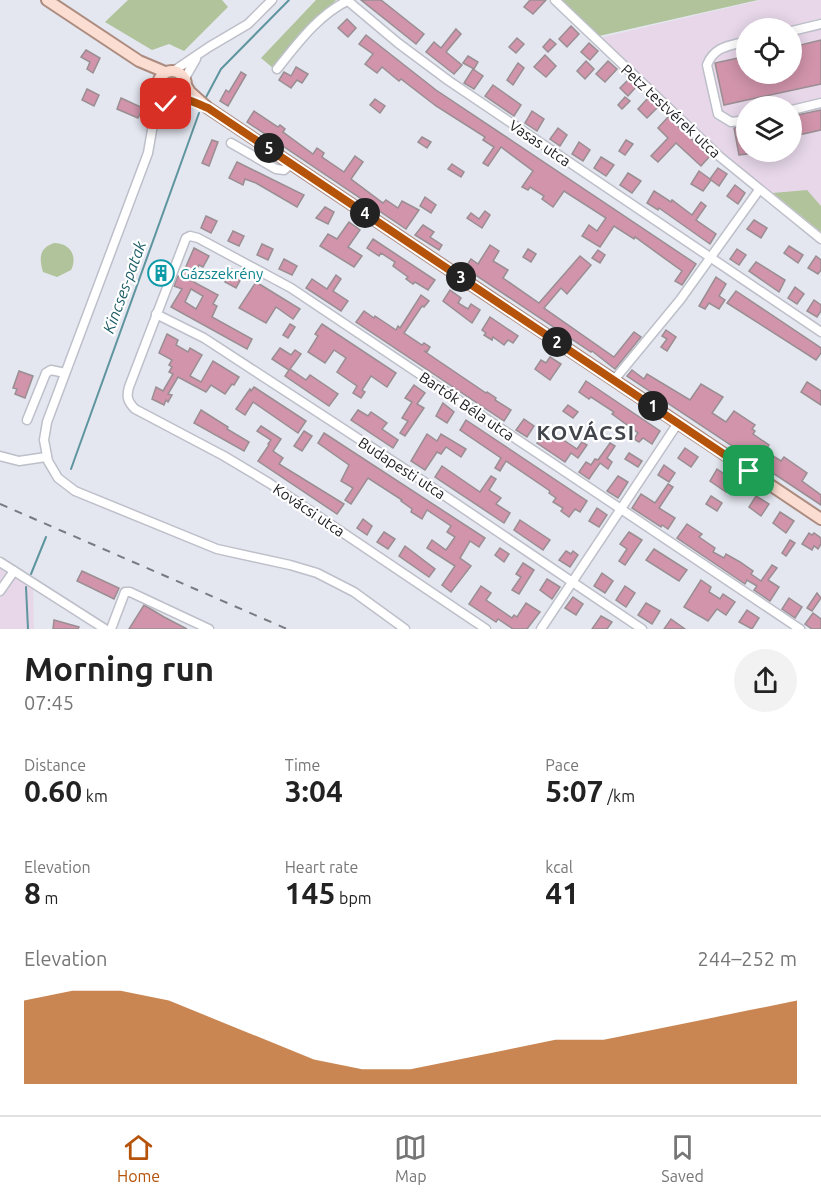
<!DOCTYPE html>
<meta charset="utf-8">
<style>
:root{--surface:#fff;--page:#f2f2f2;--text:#222;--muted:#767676;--line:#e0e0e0;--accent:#b45309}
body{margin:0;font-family:Ubuntu,sans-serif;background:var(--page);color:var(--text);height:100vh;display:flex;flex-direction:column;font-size:22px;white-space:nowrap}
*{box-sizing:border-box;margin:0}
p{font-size:20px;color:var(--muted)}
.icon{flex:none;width:33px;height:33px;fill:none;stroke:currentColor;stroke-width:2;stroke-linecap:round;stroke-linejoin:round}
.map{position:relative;height:629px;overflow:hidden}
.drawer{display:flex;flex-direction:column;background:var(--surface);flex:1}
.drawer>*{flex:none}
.buttons{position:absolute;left:736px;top:18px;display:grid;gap:12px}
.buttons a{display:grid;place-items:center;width:66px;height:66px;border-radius:50%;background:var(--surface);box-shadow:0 3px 15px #0003;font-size:30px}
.pin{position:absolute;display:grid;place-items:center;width:51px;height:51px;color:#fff;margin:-26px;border-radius:12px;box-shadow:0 3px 9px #0006}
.km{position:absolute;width:30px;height:30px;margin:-15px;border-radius:50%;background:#222;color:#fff;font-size:16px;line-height:30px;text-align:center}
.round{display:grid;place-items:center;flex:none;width:63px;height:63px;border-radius:32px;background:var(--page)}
.head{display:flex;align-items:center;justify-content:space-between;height:102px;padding:0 24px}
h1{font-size:33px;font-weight:700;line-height:45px}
.stats{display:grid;grid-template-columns:repeat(3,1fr);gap:9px;height:102px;padding:6px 24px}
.stats div{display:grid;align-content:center}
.stats b{font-size:30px;font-weight:700}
.stats small{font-size:16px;font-weight:400}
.stats p{font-size:16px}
.chart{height:168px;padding:12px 24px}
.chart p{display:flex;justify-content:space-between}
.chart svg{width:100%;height:108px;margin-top:6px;fill:var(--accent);opacity:.7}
.tabs{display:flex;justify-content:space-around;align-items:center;height:84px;border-top:2px solid var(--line);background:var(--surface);font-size:16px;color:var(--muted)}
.tabs a{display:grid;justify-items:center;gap:3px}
.tabs .on{color:var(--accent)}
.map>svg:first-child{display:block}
.industrial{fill:#e7d7e9;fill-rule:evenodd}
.green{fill:#b0c39a}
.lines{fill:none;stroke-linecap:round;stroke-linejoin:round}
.stream{stroke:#5e959e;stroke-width:2}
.building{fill:#d194ab;stroke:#998e92;stroke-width:1.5;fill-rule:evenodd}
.minor-casing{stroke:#bdbfc9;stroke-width:11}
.major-casing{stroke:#ad8c80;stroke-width:14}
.minor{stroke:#fff;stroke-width:8}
.major{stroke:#fcddd1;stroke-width:10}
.rail{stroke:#797980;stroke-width:2;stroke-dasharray:8 8;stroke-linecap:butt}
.route-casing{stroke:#fff;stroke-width:12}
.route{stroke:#b45309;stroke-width:8}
.labels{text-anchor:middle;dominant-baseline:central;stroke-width:4.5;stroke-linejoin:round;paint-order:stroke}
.street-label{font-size:15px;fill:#1d1d21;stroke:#fff}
.culture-label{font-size:15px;fill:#0d838f;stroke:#fff;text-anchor:start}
.water-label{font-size:16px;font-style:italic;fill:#1c5d66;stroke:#fff}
.district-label{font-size:21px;font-weight:bold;letter-spacing:1.5px;fill:#43454d;stroke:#fff}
</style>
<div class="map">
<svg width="821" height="629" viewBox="0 0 821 629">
<rect width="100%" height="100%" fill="#e4e6f0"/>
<g class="industrial">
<path d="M761 0H821V238L759 190 595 39ZM747 28H792V74H747ZM747 106H792V152H747Z"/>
<path d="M0 567 33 587 34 629H0Z"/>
</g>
<g class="green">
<path d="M128 0H222L228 7 184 51 169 44 152 50 105 22Z"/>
<path d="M316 0H336L273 68 261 58Z"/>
<path d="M561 0H758L599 36Z"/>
<circle cx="172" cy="85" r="8"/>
<path d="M807 190 821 206V232L773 193Z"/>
<path d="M54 243C70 243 78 256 71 270L57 277 43 272C39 258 39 248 54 243Z"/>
</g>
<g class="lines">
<g class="stream">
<path d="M204 101 221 69 289 0"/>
<path d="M71 469 199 113"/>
<path d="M31 574 46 537"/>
<path d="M26 587 28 629"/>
</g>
</g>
<g class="building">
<path d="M361 0H381L424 34 416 44Z"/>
<path d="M530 0H546L533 14 524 7Z"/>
<path d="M347 19 356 28 348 37 338 28Z"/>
<path d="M571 26 579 34 567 47 559 39Z"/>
<path d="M456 29 461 34 446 52 462 65 454 74 426 52 434 42 441 48Z"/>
<path d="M366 35 436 90 696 264 682 285 675 281 682 271 635 237 634 239 614 226 600 247 582 236 589 225 597 231 606 218 564 191 553 207 542 199 544 196 530 187 528 190 522 187 533 171 501 147 488 166 483 163 494 147 483 140 485 137 436 106 401 79 399 81 382 67 377 73 365 64 373 54 359 44Z"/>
<path d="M517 38 524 44 516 53 509 47Z"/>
<path d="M550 39 556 44 548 52 543 47Z"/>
<path d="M821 40V84L724 105 715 63 747 56V74H792V47Z"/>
<path d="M589 43 598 51 590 60 581 52Z"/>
<path d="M86 50 100 58 93 73 87 69 90 62 81 57Z"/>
<path d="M545 55 556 66 546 77 534 67Z"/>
<path d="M468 56 478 62 474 69 463 63Z"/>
<path d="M586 61 594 69 585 79 577 71Z"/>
<path d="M608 61 617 69 605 82 596 74Z"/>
<path d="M518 63 524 68 513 85 507 80Z"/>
<path d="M296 67 308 74 302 83 297 80 291 88 279 80 284 72 291 76Z"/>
<path d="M473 69 483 76 474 89 464 83Z"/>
<path d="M241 72 246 75 228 106 220 101 226 90 229 92Z"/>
<path d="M628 80 636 87 628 96 620 88Z"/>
<path d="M493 85 521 105 514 116 485 96Z"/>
<path d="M87 89 99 95 94 106 82 100Z"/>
<path d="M625 97 630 101 622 109 618 105Z"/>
<path d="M121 98 143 108 138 118 117 109Z"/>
<path d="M648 98 658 107 647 118 638 109Z"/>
<path d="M375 99 385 106 380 113 370 105Z"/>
<path d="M821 110V130L794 136 792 116Z"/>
<path d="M254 111 278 127 280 125 285 129 283 132 313 154 317 148 324 153 322 157 344 172 355 156 363 162 351 179 383 203 386 200 398 208 402 201 419 210 406 229 247 122Z"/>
<path d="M532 111 544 119 537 131 525 123Z"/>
<path d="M668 117 710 156 701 166 676 143 658 162 651 156 668 138 658 128Z"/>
<path d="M747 126V154L739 155 734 128Z"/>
<path d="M558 128 567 135 560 146 550 139Z"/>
<path d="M422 137 431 142 427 148 418 142Z"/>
<path d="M212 140 218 142 209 166 202 163Z"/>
<path d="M626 140 633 144 625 155 619 151Z"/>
<path d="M579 142 590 150 583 161 572 154Z"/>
<path d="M601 157 614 165 606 176 594 168Z"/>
<path d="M237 162 304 195 297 207 256 183 245 179 243 185 229 178Z"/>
<path d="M452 164 464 172 461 177 448 169Z"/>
<path d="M718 168 727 174 719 186 711 180 703 191 691 184 699 171 710 179Z"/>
<path d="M628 173 641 181 632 193 620 185Z"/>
<path d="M735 185 745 193 738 204 727 196Z"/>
<path d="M654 191 671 202 672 200 692 215 701 202 706 206 696 220 716 234 710 244 659 208 658 210 647 203Z"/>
<path d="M425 197 436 205 431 213 420 206Z"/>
<path d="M325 207 334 212 328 224 316 218Z"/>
<path d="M485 211 490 215 482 228 467 218 471 213 479 219Z"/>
<path d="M206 216 217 221 211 233 201 228Z"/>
<path d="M754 220 767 228 761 238 747 229Z"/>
<path d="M349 222 360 230 348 247 362 256 354 267 320 246 328 234 337 239Z"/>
<path d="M423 225 434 232 430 237 442 245 439 250 415 235Z"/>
<path d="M233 231 244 236 239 246 228 241Z"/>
<path d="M373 239 435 280 428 290 415 282 413 284 406 279 408 277 393 266 395 262 381 253 379 256 367 248Z"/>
<path d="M262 244 273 249 268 260 257 255Z"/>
<path d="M490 245 499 251 493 261 508 270 503 278 539 303 580 256 591 265 567 294 561 288 544 308 614 357 634 332 641 337 615 369 592 351 591 352 465 268 471 259 478 264Z"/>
<path d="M789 246 803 255 798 263 784 253Z"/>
<path d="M194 248 209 256 203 267 199 265 190 280 218 295 213 304 217 306 212 317 252 339 247 349 171 307 182 289 174 286 178 276 181 278ZM191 289 203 296 196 309 185 302Z"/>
<path d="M528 249 536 254 531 262 523 257Z"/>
<path d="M737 249 746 255 739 265 730 259Z"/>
<path d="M598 250 605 255 600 263 592 258Z"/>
<path d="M816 256 821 260V270L818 274 808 268Z"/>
<path d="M284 259 297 266 292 275 279 269Z"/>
<path d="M756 262 785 280 779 292 749 271Z"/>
<path d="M232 269 243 275 236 288 225 282Z"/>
<path d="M336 275 341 279 333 291 348 301 341 311 306 288 312 279 327 289Z"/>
<path d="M716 277 726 284 719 296 725 300 719 309 709 303 705 309 699 306Z"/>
<path d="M256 282 300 309 293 319 276 307 266 323 239 308Z"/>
<path d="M795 287 804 294 797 304 788 298Z"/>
<path d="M450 290 461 298 458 303 468 309 471 304 480 310 472 323 443 301Z"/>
<path d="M736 291 821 348V353L816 360 727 303Z"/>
<path d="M421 295 429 301 424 307 422 306 404 333 422 345 424 343 430 347 427 352 424 351 486 393 487 392 496 398 495 400 511 410 504 421 356 322 364 311 374 318 375 316 396 330 398 326 400 328Z"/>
<path d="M814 300 821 305V311L817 317 807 311Z"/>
<path d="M490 317 518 336 513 343 508 340 504 345 493 337 492 340 484 335 486 333 482 330Z"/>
<path d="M290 324 295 327 288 338 283 335Z"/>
<path d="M322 324 396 373 387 387 371 376 362 390 365 392 361 398 353 393 357 386 337 372 346 358 334 350 325 363 308 352 318 336 315 334Z"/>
<path d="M666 330 676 337 667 351 661 347 667 339 662 336Z"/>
<path d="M167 334 178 340 176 345 188 352 190 348 202 355 190 376 201 382 213 361 239 377 234 385 232 384 225 394 211 385 206 392 178 377 168 394 172 395 168 402 166 400 164 405 152 399 156 387 163 391 173 374 169 372 172 367 169 365 172 360 159 353Z"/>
<path d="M280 348 291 355 295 350 301 354 290 369 306 380 310 375 338 394 329 406 285 376 289 370 272 359Z"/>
<path d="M550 357 561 364 550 380 535 369 541 360 546 363Z"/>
<path d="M632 370 644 379 647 374 690 400 701 384 723 397 712 413 726 422 734 411 755 425 752 429 755 431 753 434 769 445 765 451 781 461 784 457 807 473 802 481 821 495V505L627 376Z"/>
<path d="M19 371 33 376 25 398 15 394 17 389 13 388Z"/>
<path d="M586 381 660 431 652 444 643 438 639 442 634 439 638 433 612 414 614 412 591 397 589 399 579 392Z"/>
<path d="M807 382 821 391V405L801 392Z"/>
<path d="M414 385 425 393 417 404 424 408 405 436 400 433 408 421 402 418 412 402 405 398Z"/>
<path d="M254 387 306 421 298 433 253 402 245 415 236 409 250 389 251 391Z"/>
<path d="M443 403 454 412 447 423 436 416Z"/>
<path d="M568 405 578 412 573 418 563 411Z"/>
<path d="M201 410 228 427 227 429 249 442 244 451 194 423Z"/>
<path d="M358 410 368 416 371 412 387 423 382 429 398 440 393 448 351 420Z"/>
<path d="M524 419 534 426 527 437 516 430Z"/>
<path d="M466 420 587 501 580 512 575 509 569 517 561 511 563 508 553 502 556 498 549 493 550 491 506 461 500 471 495 468 501 458 460 430Z"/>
<path d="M261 426 281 439 273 451 283 458 279 464 344 504 337 514 258 461 269 445 268 444 271 440 257 431Z"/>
<path d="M304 431 312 436 302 451 294 446Z"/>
<path d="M324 433 485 538 479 547 470 541 460 558 471 566 451 592 442 585 455 566 427 548 432 540 446 550 455 537 447 532 451 526 427 510 422 519 411 512 412 509 401 501 402 500 368 478 351 504 345 500 353 488 341 481 349 465 318 443Z"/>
<path d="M553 433 577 449 582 442 587 445 578 458 571 453 565 462 537 443 543 434 549 439Z"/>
<path d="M427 434 437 441 441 434 466 449 461 457 446 447 441 454 437 452 425 470 411 461Z"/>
<path d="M610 443 615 446 607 458 612 462 608 469 600 463 589 479 579 472 586 462 591 465 595 459 598 460Z"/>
<path d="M685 448 698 457 691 467 678 458Z"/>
<path d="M629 453 642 461 638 467 625 459Z"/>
<path d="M664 465 675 473 669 482 658 475Z"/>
<path d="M442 466 480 492 491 476 496 479 489 490 501 498 496 504 510 513 504 523 435 477Z"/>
<path d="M717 469 734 481 726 492 710 481Z"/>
<path d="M618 476 628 482 618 498 607 491Z"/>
<path d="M668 484 673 487 659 508 675 518 668 529 662 525 661 527 632 508 641 494 655 503Z"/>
<path d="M711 496 722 503 717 511 706 504Z"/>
<path d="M756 496 769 504 761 516 749 507Z"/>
<path d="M597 508 607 515 599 527 589 521Z"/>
<path d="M780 512 794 521 786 533 773 523Z"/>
<path d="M363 519 372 526 367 535 357 528Z"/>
<path d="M520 520 550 540 543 550 514 530Z"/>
<path d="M687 524 702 534 699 537 715 548 713 552 724 558 726 554 740 562 753 571 751 574 761 581 772 565 777 568 768 580 779 587 770 601 754 590 757 586 747 580 745 584 677 538Z"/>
<path d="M384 532 395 539 388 549 377 542Z"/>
<path d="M629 532 642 540 625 565 619 561 627 549 620 544Z"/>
<path d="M809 533 812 535 814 533 821 538V544L818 549 814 546 812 550 802 544Z"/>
<path d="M790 540 795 543 786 556 782 553Z"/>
<path d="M405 546 435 569 429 577 399 556Z"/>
<path d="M500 548 509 554 504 562 495 555Z"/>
<path d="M654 549 687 570 679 581 646 560Z"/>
<path d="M566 551 571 554 573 551 578 555 570 567 559 560Z"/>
<path d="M523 563 534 570 519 594 512 590 521 577 516 574Z"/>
<path d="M82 571 119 588 114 599 77 581Z"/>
<path d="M602 573 613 581 605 593 594 586Z"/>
<path d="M547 579 560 587 552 599 540 590Z"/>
<path d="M701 580 711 587 709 592 720 599 723 594 735 602 726 615 717 609 708 621 684 607Z"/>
<path d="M481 586 491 593 486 600 512 618 514 615 517 617 526 603 540 612 527 629H513L498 619 496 622 469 604Z"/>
<path d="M625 586 635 593 626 607 616 600Z"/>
<path d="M817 593 821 598 812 611 807 608Z"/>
<path d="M573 597 583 604 576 615 565 608Z"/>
<path d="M789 598 802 607 795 618 782 609Z"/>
<path d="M646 603 660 611 652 624 638 615Z"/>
<path d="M144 605 164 617 187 629H129Z"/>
<path d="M747 610 759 618 752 629 739 622Z"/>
<path d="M813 613 821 619V629H812L805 624Z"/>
<path d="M601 616 612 622 607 629H592Z"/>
<path d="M671 619 685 629H664Z"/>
<path d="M54 620 79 627 78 629H53Z"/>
</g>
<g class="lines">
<g class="minor-casing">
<g id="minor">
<path d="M555 0 719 156 821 239"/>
<path d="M348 1 398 43 449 81 821 332"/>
<path d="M792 31 821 24"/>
<path d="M747 41C730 46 714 46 707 65L718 114 731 122 747 120"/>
<path d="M277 69C298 43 318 15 349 0"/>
<path d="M175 70 209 47 248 24 272 0"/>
<path d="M185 78 196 59"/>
<path d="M159 90 148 153 47 422 44 440 48 461 58 478 75 491 217 549 290 565 317 573 354 592 405 629"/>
<path d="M792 110 821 103"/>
<path d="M156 120 171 99"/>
<path d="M231 143 276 169 284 170 292 163"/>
<path d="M156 314 204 338 411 473 642 629"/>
<path d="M614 380 680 300 759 190"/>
<path d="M27 420 46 373 51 370 65 373"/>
<path d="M0 456 19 461 46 457"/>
<path d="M0 562 105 629"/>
<path d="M0 591 14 571"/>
<path d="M111 629 125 592H130L209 629"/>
<path d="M486 629 269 483 224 456 135 409C128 402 126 397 129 387L186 238 190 236 198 238 291 288 800 629"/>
<path d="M541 629 678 423"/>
</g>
</g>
<g class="major-casing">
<g id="major">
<path d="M47 0 139 61 165 72"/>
<circle cx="172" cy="85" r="14"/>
<path d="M187 87 190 92 208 108 821 519"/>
</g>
</g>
<use href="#minor" class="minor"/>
<use href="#major" class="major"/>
<path class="rail" d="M0 504 287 629"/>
</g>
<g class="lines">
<g class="route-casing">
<path id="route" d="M166 104C177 91 195 103 208 108L749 471"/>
</g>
<use href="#route" class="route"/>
</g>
<defs>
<g id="building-ring" transform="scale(1.35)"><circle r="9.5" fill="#fff" stroke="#0f9aa8" stroke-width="1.5"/><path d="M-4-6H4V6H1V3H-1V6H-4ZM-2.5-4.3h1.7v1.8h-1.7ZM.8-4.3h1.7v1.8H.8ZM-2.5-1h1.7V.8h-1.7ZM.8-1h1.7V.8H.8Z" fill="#0f9aa8"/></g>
</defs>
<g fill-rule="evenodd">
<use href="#building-ring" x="161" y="273"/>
</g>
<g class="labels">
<g class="street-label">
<text transform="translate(671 111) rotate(43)">Petz testvérek utca</text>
<text transform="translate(540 143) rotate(34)">Vasas utca</text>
<text transform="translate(467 406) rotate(34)">Bartók Béla utca</text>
<text transform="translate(402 468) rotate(33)">Budapesti utca</text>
<text transform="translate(309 510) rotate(34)">Kovácsi utca</text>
</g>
<g class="culture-label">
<text x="180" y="273">Gázszekrény</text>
</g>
<g class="water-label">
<text transform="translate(124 287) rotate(-70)">Kincses-patak</text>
</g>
<g class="district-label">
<text x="586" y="432">KOVÁCSI</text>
</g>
</g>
</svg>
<div class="buttons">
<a><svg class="icon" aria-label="locate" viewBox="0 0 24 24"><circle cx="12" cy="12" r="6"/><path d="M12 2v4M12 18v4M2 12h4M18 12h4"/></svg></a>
<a><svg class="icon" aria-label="layers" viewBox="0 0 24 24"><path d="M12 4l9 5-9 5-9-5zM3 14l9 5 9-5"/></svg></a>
</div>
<div class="pin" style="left:749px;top:471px;background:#1e9e55"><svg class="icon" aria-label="arrive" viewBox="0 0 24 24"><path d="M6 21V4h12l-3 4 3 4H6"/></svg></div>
<div class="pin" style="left:166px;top:104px;background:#d93025"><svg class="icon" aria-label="check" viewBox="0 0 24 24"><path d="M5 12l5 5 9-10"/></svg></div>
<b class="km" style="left:653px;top:406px">1</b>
<b class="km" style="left:557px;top:342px">2</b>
<b class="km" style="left:461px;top:277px">3</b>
<b class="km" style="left:365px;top:213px">4</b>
<b class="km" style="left:269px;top:148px">5</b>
</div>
<section class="drawer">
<div class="head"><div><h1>Morning run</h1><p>07:45</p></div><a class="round"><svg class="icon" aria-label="share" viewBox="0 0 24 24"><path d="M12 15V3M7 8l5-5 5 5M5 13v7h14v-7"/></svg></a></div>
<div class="stats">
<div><p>Distance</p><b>0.60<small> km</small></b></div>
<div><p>Time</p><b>3:04</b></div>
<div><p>Pace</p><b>5:07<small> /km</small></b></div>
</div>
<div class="stats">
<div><p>Elevation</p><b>8<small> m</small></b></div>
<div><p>Heart rate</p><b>145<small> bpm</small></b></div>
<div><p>kcal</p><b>41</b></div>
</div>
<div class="chart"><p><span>Elevation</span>244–252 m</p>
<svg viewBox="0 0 160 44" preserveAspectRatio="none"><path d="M0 44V10L10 6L20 6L30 10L40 18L50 26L60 34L70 38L80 38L90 34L100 30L110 26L120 26L130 22L140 18L150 14L160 10V44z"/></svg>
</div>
</section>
<nav class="tabs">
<a class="on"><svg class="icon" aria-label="home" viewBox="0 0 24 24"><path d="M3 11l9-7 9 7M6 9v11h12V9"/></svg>Home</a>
<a><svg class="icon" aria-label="map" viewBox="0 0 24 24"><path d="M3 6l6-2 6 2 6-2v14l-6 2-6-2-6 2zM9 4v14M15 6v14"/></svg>Map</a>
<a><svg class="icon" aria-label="saved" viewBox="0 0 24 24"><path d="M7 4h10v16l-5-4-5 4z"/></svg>Saved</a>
</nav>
